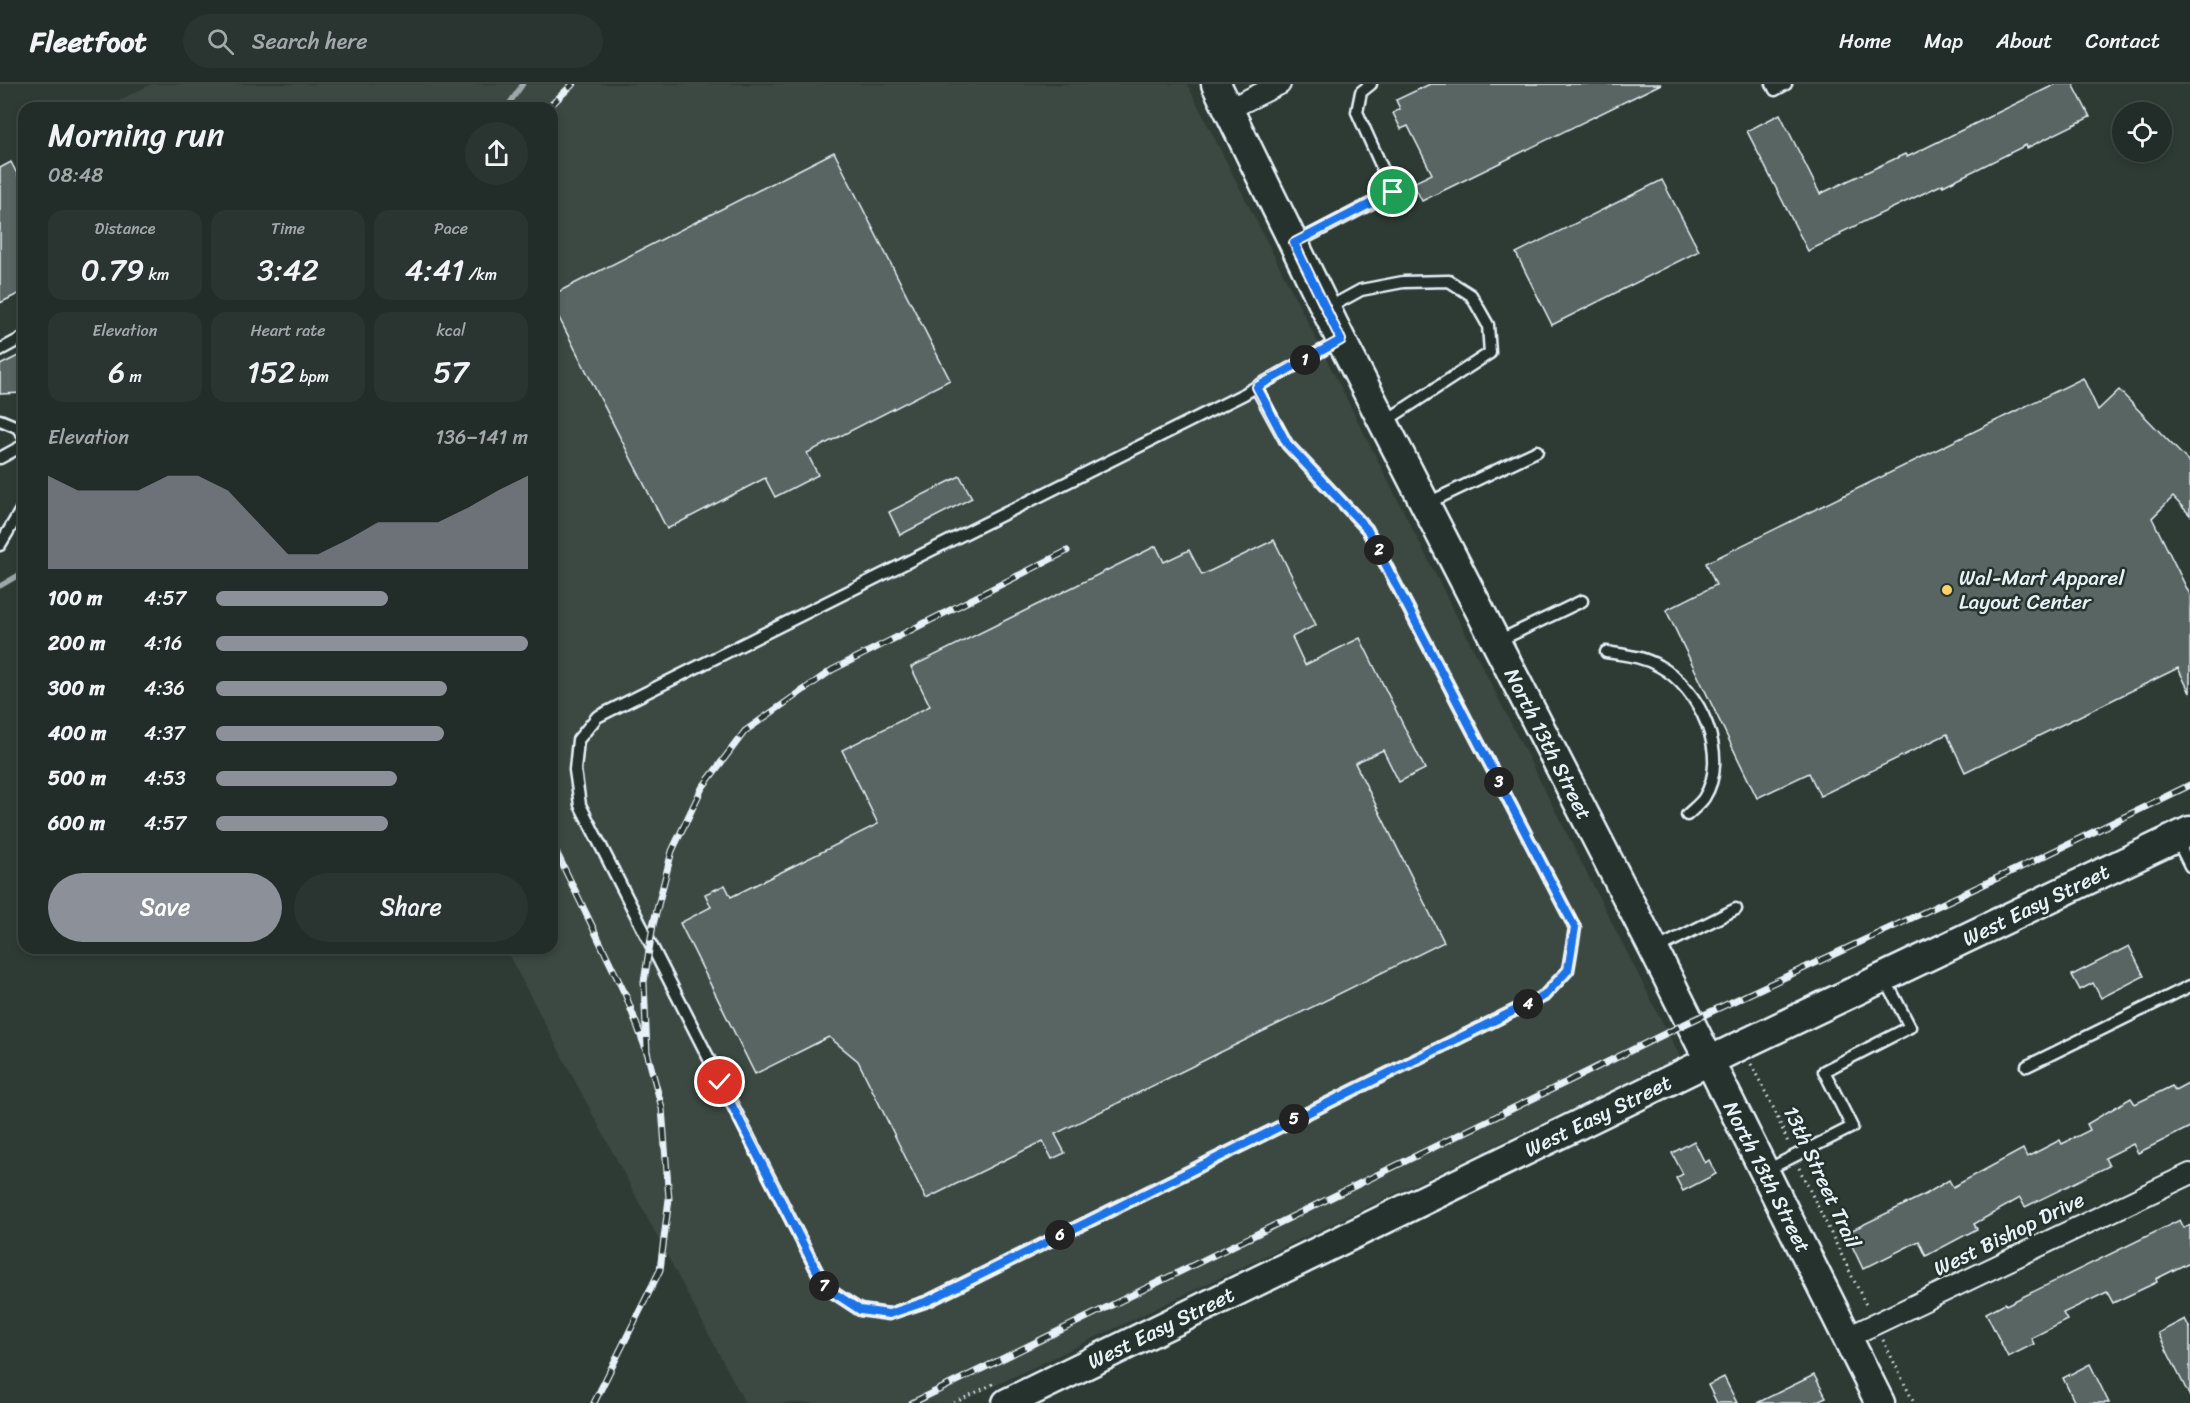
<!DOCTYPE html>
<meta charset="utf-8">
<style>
:root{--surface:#222c28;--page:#2a3430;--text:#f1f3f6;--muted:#a2a7a8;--line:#3f4845;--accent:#8c9099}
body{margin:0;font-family:Sriracha,sans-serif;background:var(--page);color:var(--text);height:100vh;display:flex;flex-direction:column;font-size:22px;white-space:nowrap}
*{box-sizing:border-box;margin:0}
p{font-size:20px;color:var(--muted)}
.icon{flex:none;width:33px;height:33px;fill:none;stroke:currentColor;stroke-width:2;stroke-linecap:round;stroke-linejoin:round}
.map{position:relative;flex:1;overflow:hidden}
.side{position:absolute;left:18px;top:18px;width:540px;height:852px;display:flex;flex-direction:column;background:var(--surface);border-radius:18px;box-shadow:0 3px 9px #0003,0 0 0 2px var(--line)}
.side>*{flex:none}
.tools{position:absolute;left:2112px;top:18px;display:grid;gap:12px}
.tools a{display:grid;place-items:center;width:60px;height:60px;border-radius:50%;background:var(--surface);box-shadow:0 3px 9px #0003,0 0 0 2px var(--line);font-size:30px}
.pin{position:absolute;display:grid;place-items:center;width:51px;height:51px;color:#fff;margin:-26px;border:3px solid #fff;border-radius:50%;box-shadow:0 2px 6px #0007}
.km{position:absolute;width:30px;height:30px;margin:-15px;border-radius:50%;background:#222;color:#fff;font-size:16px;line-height:30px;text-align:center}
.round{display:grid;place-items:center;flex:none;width:63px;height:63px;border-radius:32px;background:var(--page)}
.overview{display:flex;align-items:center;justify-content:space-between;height:102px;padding:0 30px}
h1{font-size:33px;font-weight:600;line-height:45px}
.metrics{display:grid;grid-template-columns:repeat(3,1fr);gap:9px;height:102px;padding:6px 30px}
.metrics div{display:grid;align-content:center;border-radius:15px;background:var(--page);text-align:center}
.metrics b{font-size:30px;font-weight:600}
.metrics small{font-size:16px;font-weight:400}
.metrics p{font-size:16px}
.chart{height:168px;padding:12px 30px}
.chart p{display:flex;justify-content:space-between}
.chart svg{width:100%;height:108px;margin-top:6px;fill:var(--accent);opacity:.7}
.button{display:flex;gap:12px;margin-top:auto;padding:12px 30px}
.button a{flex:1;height:69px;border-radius:36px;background:var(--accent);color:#fff;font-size:24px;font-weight:600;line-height:69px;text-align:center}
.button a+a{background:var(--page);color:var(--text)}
ul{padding:0 30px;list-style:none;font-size:20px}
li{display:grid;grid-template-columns:96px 72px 1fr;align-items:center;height:45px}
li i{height:15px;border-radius:8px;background:var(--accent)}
header{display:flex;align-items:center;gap:36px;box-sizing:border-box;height:84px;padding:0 30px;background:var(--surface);border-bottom:2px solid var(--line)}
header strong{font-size:28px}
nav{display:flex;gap:33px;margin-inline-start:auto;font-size:21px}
.search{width:420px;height:54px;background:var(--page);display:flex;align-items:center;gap:15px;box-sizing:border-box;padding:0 21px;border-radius:33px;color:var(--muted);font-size:22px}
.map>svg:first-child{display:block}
.built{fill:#3b4843}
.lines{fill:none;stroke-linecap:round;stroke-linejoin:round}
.stream{stroke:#9da8a9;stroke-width:5}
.building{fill:#596563;stroke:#e8f1f8;stroke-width:1.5}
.lane-casing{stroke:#e8f1f8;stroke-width:15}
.street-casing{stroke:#e8f1f8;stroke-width:24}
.secondary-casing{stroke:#e8f1f8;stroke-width:33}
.path{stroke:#e8f1f8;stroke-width:3;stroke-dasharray:1.5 4.5;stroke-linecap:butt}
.lane{stroke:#26332d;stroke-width:10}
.street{stroke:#26332d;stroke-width:20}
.secondary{stroke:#26332d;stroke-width:28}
.rail-casing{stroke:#e8f1f8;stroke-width:7}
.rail{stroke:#26332d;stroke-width:4.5;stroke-dasharray:14;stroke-linecap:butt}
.route-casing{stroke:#fff;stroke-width:12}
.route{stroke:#1a73e8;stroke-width:8}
.poi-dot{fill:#ffd166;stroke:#26332d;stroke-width:2}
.labels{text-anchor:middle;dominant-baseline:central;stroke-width:5;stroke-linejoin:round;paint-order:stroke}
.poi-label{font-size:21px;fill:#e8f1f8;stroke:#26332d;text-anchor:start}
.street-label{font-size:21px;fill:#e8f1f8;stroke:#26332d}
</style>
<header>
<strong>Fleetfoot</strong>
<div class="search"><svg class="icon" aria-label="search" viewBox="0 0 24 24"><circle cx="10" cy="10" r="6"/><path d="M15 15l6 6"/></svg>Search here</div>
<nav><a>Home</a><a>Map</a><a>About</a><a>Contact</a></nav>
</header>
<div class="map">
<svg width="2190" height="1319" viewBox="0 0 2190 1319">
<rect width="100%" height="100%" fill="#2e3b35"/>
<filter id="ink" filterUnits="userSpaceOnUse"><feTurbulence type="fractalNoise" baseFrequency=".0167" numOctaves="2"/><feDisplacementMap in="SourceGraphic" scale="12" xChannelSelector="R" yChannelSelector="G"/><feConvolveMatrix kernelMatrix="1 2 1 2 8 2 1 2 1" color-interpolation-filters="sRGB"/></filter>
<g filter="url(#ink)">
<path class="built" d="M151 0H1187L1680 973 959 1319H745L505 864H552V24H105Z"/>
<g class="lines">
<g class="stream">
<path d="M506 24 523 0"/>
<path d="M0 502 24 488"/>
</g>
</g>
<g class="building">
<path d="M1430 0H1661L1422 117 1413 99 1432 90 1408 42 1401 45 1393 29 1400 25 1396 16Z"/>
<path d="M2056 0H2073L2090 33 2027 64 2026 61 1943 102V100L1840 149 1841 151 1808 167 1747 47 1780 30 1820 110 1905 70 1907 73Z"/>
<path d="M834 68 950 296 807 369 818 391 775 413 765 394 667 445 552 220V211Z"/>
<path d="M11 78 24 103V207L0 219V84Z"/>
<path d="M1662 96 1699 167 1552 241 1516 169Z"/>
<path d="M24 269V309L0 310V281Z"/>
<path d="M2083 294 2098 326 2119 306 2190 379V431L2173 413 2152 434 2190 511V609L2178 584 1965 688 1947 650 1820 712 1809 689 1757 714 1666 526 1716 501 1706 479Z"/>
<path d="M960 392 972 414 900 451 889 428Z"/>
<path d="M1274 456 1316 541 1292 553 1305 581 1360 554 1425 685 1399 698 1383 666 1355 679 1444 858 1055 1050 1065 1069 1052 1075 1043 1057 926 1115 858 977 829 953 755 990 680 839 711 823 705 810 725 801 731 813 878 740 842 666 930 622 911 583 1156 462 1164 478 1189 466 1202 491Z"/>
<path d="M2129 862 2144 892 2101 914 2093 899 2080 906 2072 891Z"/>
<path d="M2190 998V1043L2138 1069 2133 1060 2105 1074 2109 1082 2025 1123 2020 1114 1974 1140 1977 1145 1926 1172 1919 1157 1863 1185 1846 1149 1926 1110 1949 1096 1953 1103 2023 1065 2027 1073 2060 1056 2062 1060 2090 1046 2087 1040 2131 1014 2135 1020 2172 1002 2175 1006Z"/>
<path d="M1694 1057 1705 1079 1709 1076 1716 1090 1683 1107 1676 1094 1683 1090 1672 1069Z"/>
<path d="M2180 1136 2184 1144 2190 1141V1178L2156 1195 2157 1198 2113 1219 2107 1208 2063 1229 2067 1236 2031 1254 2034 1260 2008 1273 1986 1229 2005 1219 2006 1221Z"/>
<path d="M2185 1235 2190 1245V1313L2158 1249Z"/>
<path d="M2090 1280 2109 1319H2075L2063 1294Z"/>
<path d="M1814 1291 1826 1313 1813 1319H1757Z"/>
<path d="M1724 1293 1737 1319H1717L1708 1301Z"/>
</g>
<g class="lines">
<g class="lane-casing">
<g id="lane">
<path d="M1772 0 1775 6 1786 0"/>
<path d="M1295 159 1393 108 1357 28 1361 8 1371 0"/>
<path d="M1328 224 1361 206 1403 198 1449 197 1471 211 1488 241 1490 269 1384 338"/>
<path d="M0 266 24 253"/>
<path d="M1256 303 1287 360 1367 445 1575 844 1568 886 1544 912 928 1217 889 1230 860 1226 825 1203 580 721 575 686 578 656 597 633 1244 310 1256 303 1341 256"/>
<path d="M0 336 17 343 24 353"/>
<path d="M0 374 24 361"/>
<path d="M1426 420 1537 367"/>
<path d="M0 461 24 421"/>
<path d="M1496 558 1582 517"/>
<path d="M1606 568C1625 571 1642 572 1659 582 1700 604 1731 672 1704 714 1700 720 1692 726 1687 731"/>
<path d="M2176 754 2190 782"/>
<path d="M1654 866 1736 825"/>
<path d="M2027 982 2190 902"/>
<path d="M1765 1087 1852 1043 1824 987 1910 943 1884 893"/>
</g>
</g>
<g class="street-casing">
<g id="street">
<path d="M1229 25 1280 0"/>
<path d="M1848 1253 2190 1090"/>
</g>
</g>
<g class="secondary-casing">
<g id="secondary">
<path d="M1216 0 1341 256 1654 866 1880 1319"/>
<path d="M1007 1319 1742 961 2190 747"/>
</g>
</g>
<g class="path">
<path d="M1751 980 1773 1023 1789 1061"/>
<path d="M1799 1084 1867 1223"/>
<path d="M1883 1256 1914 1319"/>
<path d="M954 1319 993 1300"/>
</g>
<use href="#lane" class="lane"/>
<use href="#street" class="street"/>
<use href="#secondary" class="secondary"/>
<g class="rail-casing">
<g id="rail">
<path d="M548 24 573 0"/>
<path d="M552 759 626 912 647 968 662 1024 669 1115 660 1186 594 1319"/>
<path d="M647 968 644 898 653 841 672 767 702 704 745 647 832 586 1067 467"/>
<path d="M912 1319 1689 938 2038 775 2190 701"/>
</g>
</g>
<use href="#rail" class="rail"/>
</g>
</g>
<g class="lines" filter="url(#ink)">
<g class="route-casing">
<path id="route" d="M720 998 825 1203 860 1226 889 1230 928 1217 1544 912 1568 886 1575 844 1367 445 1287 360 1257 303 1341 256 1294 159 1393 108"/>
</g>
<use href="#route" class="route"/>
</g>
<circle class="poi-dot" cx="1947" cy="506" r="6"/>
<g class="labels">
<g class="poi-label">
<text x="1959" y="494">Wal-Mart Apparel<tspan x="1959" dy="24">Layout Center</tspan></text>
</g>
<g class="street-label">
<text transform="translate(1548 660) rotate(63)">North 13th Street</text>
<text transform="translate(2036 821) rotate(-26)">West Easy Street</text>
<text transform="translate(1598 1032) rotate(-26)">West Easy Street</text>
<text transform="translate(1767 1093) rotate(63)">North 13th Street</text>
<text transform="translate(1822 1093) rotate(65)">13th Street Trail</text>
<text transform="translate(2009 1150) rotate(-26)">West Bishop Drive</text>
<text transform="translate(1161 1244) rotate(-26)">West Easy Street</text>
</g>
</g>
</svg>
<div class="tools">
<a><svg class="icon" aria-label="locate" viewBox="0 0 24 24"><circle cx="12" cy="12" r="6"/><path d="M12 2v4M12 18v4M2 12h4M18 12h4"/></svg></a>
</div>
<div class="pin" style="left:1393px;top:108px;background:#1e9e55"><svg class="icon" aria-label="arrive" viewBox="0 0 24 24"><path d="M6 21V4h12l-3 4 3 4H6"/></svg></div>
<div class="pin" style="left:720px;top:998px;background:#d93025"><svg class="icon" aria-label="check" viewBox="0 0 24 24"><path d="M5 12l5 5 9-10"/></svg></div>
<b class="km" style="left:1305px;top:276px">1</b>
<b class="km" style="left:1379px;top:466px">2</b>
<b class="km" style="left:1499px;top:698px">3</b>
<b class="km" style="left:1528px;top:920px">4</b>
<b class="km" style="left:1294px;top:1035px">5</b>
<b class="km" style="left:1060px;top:1151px">6</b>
<b class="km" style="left:824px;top:1202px">7</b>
<section class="side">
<div class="overview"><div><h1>Morning run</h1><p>08:48</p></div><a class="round"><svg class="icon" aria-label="share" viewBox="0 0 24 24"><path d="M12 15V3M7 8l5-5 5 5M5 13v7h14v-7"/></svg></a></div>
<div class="metrics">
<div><p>Distance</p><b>0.79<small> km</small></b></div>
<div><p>Time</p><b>3:42</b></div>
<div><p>Pace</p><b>4:41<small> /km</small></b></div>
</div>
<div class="metrics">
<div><p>Elevation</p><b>6<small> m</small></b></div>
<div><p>Heart rate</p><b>152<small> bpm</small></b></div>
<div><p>kcal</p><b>57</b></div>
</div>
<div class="chart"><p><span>Elevation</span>136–141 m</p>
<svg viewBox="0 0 160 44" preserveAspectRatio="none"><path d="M0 44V6L10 12L20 12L30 12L40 6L50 6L60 12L70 25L80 38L90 38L100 32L110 25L120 25L130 25L140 19L150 12L160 6V44z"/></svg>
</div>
<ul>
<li><b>100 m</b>4:57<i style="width:55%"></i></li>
<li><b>200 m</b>4:16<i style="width:100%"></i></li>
<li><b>300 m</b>4:36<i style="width:74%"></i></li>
<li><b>400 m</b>4:37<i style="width:73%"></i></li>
<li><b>500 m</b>4:53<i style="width:58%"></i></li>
<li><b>600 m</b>4:57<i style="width:55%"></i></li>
</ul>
<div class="button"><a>Save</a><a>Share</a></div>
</section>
</div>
